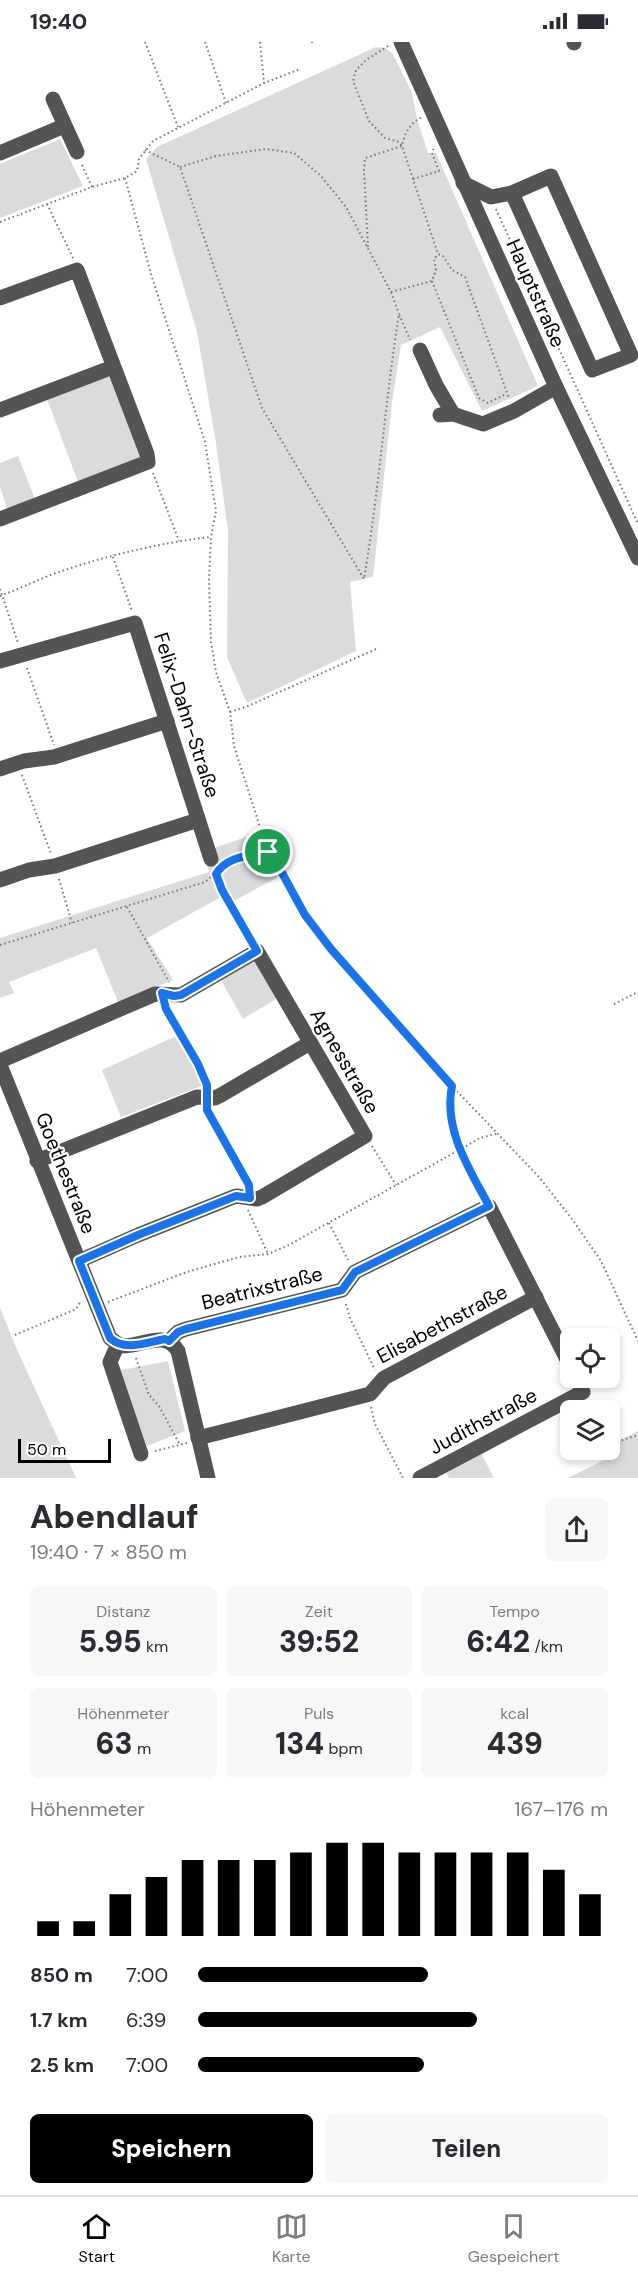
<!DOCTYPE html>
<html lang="de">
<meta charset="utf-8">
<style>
:root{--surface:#fff;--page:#f7f7f7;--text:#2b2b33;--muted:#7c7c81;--line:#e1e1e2;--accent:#000}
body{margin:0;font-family:"DM Sans",sans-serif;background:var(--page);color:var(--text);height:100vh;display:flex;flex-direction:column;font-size:22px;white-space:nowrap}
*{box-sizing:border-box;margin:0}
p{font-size:20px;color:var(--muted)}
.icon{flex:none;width:33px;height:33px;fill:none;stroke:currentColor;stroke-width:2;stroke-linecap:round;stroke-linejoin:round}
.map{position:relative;height:1436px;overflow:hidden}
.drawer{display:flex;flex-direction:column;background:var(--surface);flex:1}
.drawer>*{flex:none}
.fabs{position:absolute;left:560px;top:1286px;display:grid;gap:12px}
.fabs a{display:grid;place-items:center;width:60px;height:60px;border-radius:9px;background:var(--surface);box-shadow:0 3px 9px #0003;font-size:30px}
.scale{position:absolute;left:18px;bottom:15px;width:93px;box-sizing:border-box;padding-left:6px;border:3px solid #000;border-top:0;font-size:16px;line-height:21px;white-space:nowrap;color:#000;-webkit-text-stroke:4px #fff;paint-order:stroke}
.pin{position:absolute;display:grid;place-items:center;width:51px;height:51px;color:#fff;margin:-26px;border:3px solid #fff;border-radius:50%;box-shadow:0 2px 6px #0007}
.round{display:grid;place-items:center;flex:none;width:63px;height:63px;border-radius:9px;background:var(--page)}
.overview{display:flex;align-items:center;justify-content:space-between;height:102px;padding:0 30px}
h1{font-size:33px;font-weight:800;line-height:45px}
.figures{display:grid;grid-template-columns:repeat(3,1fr);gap:9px;height:102px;padding:6px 30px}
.figures div{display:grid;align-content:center;border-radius:9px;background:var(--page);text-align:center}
.figures b{font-size:30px;font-weight:800}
.figures small{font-size:16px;font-weight:400}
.figures p{font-size:16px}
.chart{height:168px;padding:12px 30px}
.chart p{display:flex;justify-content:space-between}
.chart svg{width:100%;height:108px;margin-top:6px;stroke:var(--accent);stroke-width:6}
.button{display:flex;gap:12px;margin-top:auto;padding:12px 30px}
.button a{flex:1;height:69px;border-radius:9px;background:var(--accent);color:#fff;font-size:24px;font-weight:800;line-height:69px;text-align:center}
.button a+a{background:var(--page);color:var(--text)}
ul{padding:0 30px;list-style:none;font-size:20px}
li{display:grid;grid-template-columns:96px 72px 1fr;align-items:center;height:45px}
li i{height:15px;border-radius:8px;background:var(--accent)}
.status{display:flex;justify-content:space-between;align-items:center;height:42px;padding:0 30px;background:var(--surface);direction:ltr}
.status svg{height:16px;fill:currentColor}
.tabs{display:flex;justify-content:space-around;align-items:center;height:84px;border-top:2px solid var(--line);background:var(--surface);font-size:16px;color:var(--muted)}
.tabs a{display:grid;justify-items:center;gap:3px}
.tabs .active{color:var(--accent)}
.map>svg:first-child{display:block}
.green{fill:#dbdbdb}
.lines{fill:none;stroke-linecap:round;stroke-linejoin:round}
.path{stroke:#767676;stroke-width:2;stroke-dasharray:1.5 3;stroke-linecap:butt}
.minor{stroke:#545454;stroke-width:15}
.route-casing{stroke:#fff;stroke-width:12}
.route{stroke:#1a73e8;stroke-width:8}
.labels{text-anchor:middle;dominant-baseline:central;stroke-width:4.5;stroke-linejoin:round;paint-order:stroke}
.street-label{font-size:20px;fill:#000;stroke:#fff}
</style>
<div class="status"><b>19:40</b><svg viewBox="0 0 49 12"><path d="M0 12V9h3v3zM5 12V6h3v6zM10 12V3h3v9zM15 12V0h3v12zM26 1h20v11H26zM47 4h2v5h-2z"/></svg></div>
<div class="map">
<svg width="638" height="1436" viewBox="0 0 638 1436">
<rect width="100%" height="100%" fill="#fff"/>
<g class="green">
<path d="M376 5 385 6 393 12 412 51 417 77 428 111H436L538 344 482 369 440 285 401 303 392 361 373 535 350 540 356 609 247 661 227 615 228 489 216 401 197 290 146 117 157 105Z"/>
<path d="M60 97 83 144 0 176V122Z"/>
<path d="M111 334 141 416 78 440 47 357Z"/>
<path d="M18 414 35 457 7 466 0 445V421Z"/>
<path d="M260 790 263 813 273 819 280 834 226 863 221 855 147 896 173 938 118 960 96 906 9 940 14 951 0 956V896L209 830 203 810Z"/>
<path d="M255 918 279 955 243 977 219 935Z"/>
<path d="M176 994 200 1031 204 1043 121 1075 102 1028Z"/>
<path d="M0 1266 18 1310 76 1436H0Z"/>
<path d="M168 1319 185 1389 147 1404 117 1329Z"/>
<path d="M638 1389V1436H568L612 1414 621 1398Z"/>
<path d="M480 1409 494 1436H449L444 1426Z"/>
</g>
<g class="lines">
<g class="path">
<path d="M145 0 178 85"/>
<path d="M205 0 226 61"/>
<path d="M260 0 264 41"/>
<path d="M312 0V1"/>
<path d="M388 4 366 18 356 28 353 39 369 79 385 96 399 100 402 104 438 212 443 214 452 228 465 235 509 356"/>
<path d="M145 108 180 125 262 366 364 537C379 449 385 360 399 272L410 298"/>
<path d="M82 123 92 145"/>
<path d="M180 125 216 114 266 107 294 111 321 134 346 165 391 250 399 272"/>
<path d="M125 136 151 232 205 400 216 469 211 495 209 538 211 600 216 630 230 670 234 704 268 810"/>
<path d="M413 137 439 129 432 111 434 106"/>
<path d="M47 162 73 216"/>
<path d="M496 167 638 482"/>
<path d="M0 180 92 145 125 136 137 129 139 117 153 99 264 41 300 27"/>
<path d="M368 205 364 128 365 116 402 104C404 92 410 81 422 75"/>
<path d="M432 239 479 356 488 361 506 352"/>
<path d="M391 250 432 239 436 228 434 217 438 212"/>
<path d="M153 431 179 499"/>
<path d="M113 515 132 569"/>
<path d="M0 547 18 601"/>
<path d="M0 554C19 547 37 538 56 531 105 514 159 501 210 495"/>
<path d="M27 626 54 703"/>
<path d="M230 670 248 664 376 607"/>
<path d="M22 733 51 812"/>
<path d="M268 810 275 818 305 873 331 907 452 1044 539 1135 572 1177 601 1219 638 1299"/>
<path d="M225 822 234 817 268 810"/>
<path d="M216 832 222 848 251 899"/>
<path d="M59 837 72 881"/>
<path d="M127 865 169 940"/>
<path d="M0 903 205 840 219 828"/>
<path d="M614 962 638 950"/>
<path d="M165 965 198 1022 206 1042"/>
<path d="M452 1045C447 1067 454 1088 459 1108L480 1096 499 1091"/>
<path d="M207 1068 249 1142"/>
<path d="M372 1104 396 1143"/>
<path d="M248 1168 268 1212"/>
<path d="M329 1181 348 1218"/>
<path d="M108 1260 187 1230 239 1215 268 1212 287 1204 459 1108 483 1152"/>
<path d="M346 1262 350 1276 375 1328"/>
<path d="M15 1293 76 1267 81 1259"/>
<path d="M136 1316 149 1353 159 1364 180 1403"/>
<path d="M592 1360 596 1368"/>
<path d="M371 1365 375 1382 403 1436"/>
<path d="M609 1393 613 1401 638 1393"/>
<path d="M155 1409 187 1401"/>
</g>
<g class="minor">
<path d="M401 0 556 345 638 516"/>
<path d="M574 0V1"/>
<path d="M53 57 77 110"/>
<path d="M0 111 64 84"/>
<path d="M463 141 491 155 512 151 592 328 631 313 551 134 512 151"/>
<path d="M0 256 77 228 147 412 148 420 0 477"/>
<path d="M420 308 436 343 453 372"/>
<path d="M0 368 113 325"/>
<path d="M440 373 453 372 483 382 514 369 556 345"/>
<path d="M0 619 135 581 211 817"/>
<path d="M0 727 24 719 54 715 167 679"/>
<path d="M0 838 29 828 55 824 198 778"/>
<path d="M0 1019 155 952 181 953 257 909 365 1094 262 1155 257 1157 236 1154 138 1193 79 1219"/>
<path d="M0 1023 110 1296 118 1302 124 1304C145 1303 165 1288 178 1309L208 1436"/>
<path d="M37 1119 197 1055 215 1056 221 1053 310 1001"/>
<path d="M169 1299 178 1290 186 1287 342 1248 355 1230 489 1164 570 1323"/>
<path d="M118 1302 110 1320 141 1412"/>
<path d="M198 1396 370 1352 384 1336 536 1255"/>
<path d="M420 1436 583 1350 576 1335"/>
</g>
</g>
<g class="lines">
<g class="route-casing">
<path id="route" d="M268 810 275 818 305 873 331 907 452 1044C443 1088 470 1128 489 1164L355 1230 342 1248 186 1287 178 1290 169 1299 165 1297C147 1300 125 1310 110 1296L79 1219 138 1193 236 1154 250 1156 249 1143 207 1068V1043L198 1022 166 967 162 951 174 954 181 953 257 909 222 848 216 832C227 814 249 814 268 810Z"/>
</g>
<use href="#route" class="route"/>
</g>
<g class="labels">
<g class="street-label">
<text transform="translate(536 251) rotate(66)">Hauptstraße</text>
<text transform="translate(187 673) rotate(72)">Felix-Dahn-Straße</text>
<text transform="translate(345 1019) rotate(60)">Agnesstraße</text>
<text transform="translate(66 1131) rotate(68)">Goethestraße</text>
<text transform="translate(262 1246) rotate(-14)">Beatrixstraße</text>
<text transform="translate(442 1282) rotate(-28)">Elisabethstraße</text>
<text transform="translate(483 1379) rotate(-28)">Judithstraße</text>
</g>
</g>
</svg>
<div class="fabs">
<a><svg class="icon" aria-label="locate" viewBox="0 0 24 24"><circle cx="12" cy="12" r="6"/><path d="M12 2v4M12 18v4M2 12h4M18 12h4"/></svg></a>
<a><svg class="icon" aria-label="layers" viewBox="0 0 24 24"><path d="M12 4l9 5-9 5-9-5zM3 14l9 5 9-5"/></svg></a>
</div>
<div class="scale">50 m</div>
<div class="pin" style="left:268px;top:810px;background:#1e9e55"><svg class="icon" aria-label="arrive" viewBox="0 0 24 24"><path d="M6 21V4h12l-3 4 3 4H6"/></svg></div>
</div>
<section class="drawer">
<div class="overview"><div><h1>Abendlauf</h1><p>19:40 · 7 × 850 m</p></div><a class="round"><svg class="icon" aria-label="share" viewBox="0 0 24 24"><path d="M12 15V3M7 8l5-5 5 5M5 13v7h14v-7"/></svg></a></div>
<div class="figures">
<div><p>Distanz</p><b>5.95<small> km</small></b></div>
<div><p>Zeit</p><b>39:52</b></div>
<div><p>Tempo</p><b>6:42<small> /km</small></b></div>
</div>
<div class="figures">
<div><p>Höhenmeter</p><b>63<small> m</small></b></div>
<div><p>Puls</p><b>134<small> bpm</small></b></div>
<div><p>kcal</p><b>439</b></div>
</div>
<div class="chart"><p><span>Höhenmeter</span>167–176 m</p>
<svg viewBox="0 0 160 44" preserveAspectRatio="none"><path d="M5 44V38M15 44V38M25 44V27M35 44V20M45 44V13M55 44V13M65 44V13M75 44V10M85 44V6M95 44V6M105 44V10M115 44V10M125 44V10M135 44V10M145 44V17M155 44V27"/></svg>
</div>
<ul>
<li><b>850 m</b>7:00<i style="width:56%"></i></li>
<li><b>1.7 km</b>6:39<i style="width:68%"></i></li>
<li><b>2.5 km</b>7:00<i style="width:55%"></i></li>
</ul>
<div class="button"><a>Speichern</a><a>Teilen</a></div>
</section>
<nav class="tabs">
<a class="active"><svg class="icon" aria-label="home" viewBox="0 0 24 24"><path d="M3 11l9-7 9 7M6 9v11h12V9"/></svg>Start</a>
<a><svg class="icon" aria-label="map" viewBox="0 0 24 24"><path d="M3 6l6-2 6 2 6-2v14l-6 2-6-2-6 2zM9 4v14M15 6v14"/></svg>Karte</a>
<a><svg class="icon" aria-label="saved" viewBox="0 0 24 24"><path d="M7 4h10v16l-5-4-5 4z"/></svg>Gespeichert</a>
</nav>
